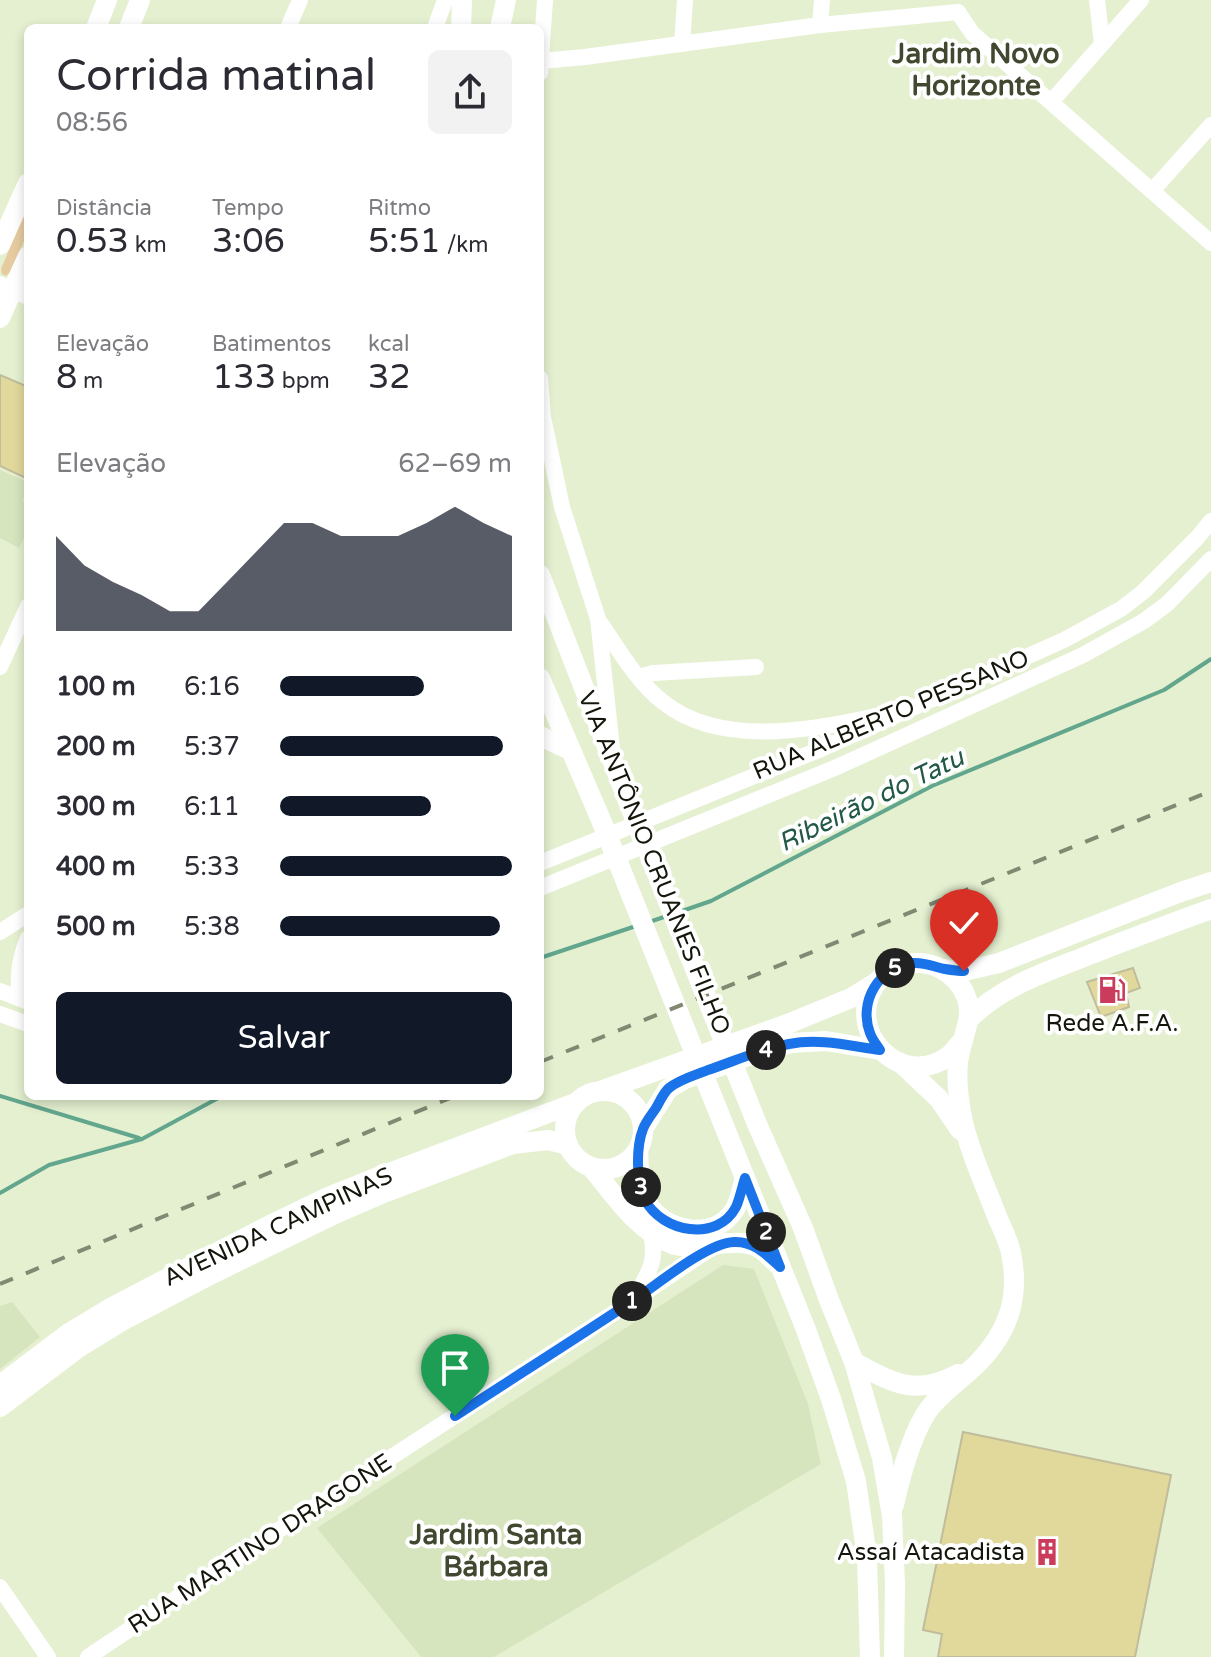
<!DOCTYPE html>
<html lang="pt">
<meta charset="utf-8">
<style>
:root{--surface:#fff;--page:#f2f2f3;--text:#2b2b33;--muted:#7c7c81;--accent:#111827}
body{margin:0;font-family:"Varela Round",sans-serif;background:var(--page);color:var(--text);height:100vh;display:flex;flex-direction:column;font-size:30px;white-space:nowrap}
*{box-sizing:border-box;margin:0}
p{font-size:26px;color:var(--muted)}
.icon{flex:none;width:44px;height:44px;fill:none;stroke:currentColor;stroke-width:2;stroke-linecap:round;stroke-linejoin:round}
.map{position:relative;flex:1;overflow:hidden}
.drawer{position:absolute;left:24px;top:24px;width:520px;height:1076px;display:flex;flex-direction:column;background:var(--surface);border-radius:12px;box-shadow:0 4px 12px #0003}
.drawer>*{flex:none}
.pin{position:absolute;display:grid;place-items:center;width:68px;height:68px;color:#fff;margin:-82px -34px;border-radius:50% 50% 50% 0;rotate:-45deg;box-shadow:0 0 8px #0007}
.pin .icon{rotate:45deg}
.km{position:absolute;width:40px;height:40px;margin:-20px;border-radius:50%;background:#222;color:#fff;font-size:22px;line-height:40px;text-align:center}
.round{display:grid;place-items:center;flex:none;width:84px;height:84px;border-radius:12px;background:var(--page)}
.headline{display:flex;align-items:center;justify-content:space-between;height:136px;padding:0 32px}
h1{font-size:44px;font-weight:600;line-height:60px}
.figures{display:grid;grid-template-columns:repeat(3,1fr);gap:12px;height:136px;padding:8px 32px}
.figures div{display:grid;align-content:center}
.figures b{font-size:34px;font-weight:600}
.figures small{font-size:22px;font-weight:400}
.figures p{font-size:22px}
.chart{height:224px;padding:16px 32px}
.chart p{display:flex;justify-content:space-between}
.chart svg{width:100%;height:144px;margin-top:8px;fill:var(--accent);opacity:.7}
.cta{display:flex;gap:16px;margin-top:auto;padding:16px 32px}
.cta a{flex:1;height:92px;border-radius:12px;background:var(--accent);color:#fff;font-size:32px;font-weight:600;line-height:92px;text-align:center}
ul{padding:0 32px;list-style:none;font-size:26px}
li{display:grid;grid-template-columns:128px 96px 1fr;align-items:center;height:60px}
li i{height:20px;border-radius:10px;background:var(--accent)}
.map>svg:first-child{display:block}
.built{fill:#d7e5be}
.green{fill:#e6cb9f}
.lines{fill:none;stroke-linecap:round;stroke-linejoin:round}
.stream{stroke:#62a68d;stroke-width:4}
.building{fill:#e1d89b;stroke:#c0bc9c;stroke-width:2}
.minor{stroke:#fff;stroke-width:16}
.major{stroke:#fff;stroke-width:20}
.rail{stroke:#818973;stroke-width:4;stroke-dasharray:14 14;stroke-linecap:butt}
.route-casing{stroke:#fff;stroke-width:16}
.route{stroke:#1a73e8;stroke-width:10}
.labels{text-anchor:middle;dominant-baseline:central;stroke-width:8;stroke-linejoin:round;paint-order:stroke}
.street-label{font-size:24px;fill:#13170b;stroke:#fff}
.poi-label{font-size:24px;fill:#13170b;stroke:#fff}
.water-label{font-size:26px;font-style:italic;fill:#225846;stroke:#fff}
.quarter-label{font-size:28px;font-weight:bold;fill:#40492f;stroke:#fff}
</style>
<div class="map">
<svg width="1211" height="1657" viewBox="0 0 1211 1657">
<rect width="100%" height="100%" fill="#e4f0d0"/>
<g class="built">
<path d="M0 470 28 482V490L22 501 28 504V529L19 548 0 538Z"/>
<path d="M723 1265 754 1269 808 1404 821 1464 494 1657H421L317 1528Z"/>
<path d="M12 1302 40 1337 0 1369V1306Z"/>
</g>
<path class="green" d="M28 205V232L11 271 6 276 2 274 1 269Z"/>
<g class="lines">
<g class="stream">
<path d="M679 912 711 901 932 786 1164 690 1211 659"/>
<path d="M649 922 667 916"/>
<path d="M540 958 636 926"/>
<path d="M0 1096 139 1138"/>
<path d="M0 1193 49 1165 142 1139 222 1096"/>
</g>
</g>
<g class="building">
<path d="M0 375 28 387V479L0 466Z"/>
<path d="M1133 968 1140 988 1126 993 1129 1007 1101 1017 1087 982Z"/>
<path d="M963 1432 1171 1475 1135 1657H938L942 1634 923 1630Z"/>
</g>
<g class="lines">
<g class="minor">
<path d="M1097 0 1102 44"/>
<path d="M958 12 972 33 1211 243"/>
<path d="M820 25 822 0"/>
<path d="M288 28 300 0"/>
<path d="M435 28 445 0"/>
<path d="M682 44 685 0"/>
<path d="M541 61 585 57 820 25 958 12"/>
<path d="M540 73 545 0"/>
<path d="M1051 102 1141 0"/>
<path d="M1152 191 1211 125"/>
<path d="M0 284 28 297"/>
<path d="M540 378 543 417 562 507 598 619 612 748"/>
<path d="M599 621C618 648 636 681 663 702 719 747 810 731 876 716"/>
<path d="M0 667 28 606"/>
<path d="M639 677 653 673 756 667"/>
<path d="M540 863 821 749 1064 640 1121 609 1143 592 1197 538 1211 521"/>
<path d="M540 888 837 767 1083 655 1144 621 1167 604 1211 559"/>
<path d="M0 932 28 914"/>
<path d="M0 991 26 1001"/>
<path d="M19 998C18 976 19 959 28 938"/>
<path d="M0 1014 28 1024"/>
<path d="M636 1295C650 1271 658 1259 650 1231"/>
<path d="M0 1587 48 1657"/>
<path d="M88 1657 271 1535 634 1300 714 1246"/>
</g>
<g class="major">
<path d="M96 28 107 0"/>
<path d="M129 28 140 0"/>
<path d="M461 28 462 0"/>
<path d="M500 28 506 0"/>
<path d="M0 245 28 183"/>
<path d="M0 318 28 256"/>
<path d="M540 575 630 806 757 1124 803 1228 829 1300 854 1362 882 1458 892 1516 895 1584 894 1657"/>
<path d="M540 678 601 820 805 1327 831 1399 856 1481 867 1557 870 1657"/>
<path d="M540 736 570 750"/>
<path d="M942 969 964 971 999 963 1178 893 1211 882"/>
<path d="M969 1019C1002 986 1046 972 1089 955 1129 939 1170 924 1211 909"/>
<path d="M902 1064 939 1099 960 1130"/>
<path d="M603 1090 790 1023 851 998 877 982"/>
<circle cx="604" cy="1130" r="39"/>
<path d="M643 1129 668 1089 685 1079 759 1052 791 1043 826 1041 880 1050"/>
<path d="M638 1149C639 1165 638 1184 645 1199 661 1232 715 1243 735 1209 740 1200 742 1187 745 1178"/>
<path d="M591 1167C614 1194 637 1231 672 1244 702 1254 731 1234 759 1248 766 1252 772 1259 777 1264"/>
<path d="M854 1362C893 1383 915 1397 958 1374"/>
<path d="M0 1385 69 1333 112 1307 266 1227 328 1197 373 1179 575 1103"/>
<path d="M0 1407 78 1348 122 1321 216 1272 337 1213 381 1194 513 1144 548 1140 568 1145"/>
<path d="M894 1505C900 1477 914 1425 933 1404 946 1389 964 1377 978 1363 1009 1331 1020 1297 1011 1253 1009 1242 1003 1230 998 1219 986 1187 971 1156 963 1122 959 1103 956 1082 958 1062 960 1048 965 1035 968 1021 974 992 949 965 921 963 905 962 888 969 878 981 840 1028 901 1093 950 1055 954 1051 958 1045 962 1041"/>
</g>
<g class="rail">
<path d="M540 1062 1211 791"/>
<path d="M0 1284 455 1096"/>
</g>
</g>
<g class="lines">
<g class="route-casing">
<path id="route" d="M455 1416C515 1377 575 1339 634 1300 658 1284 707 1243 734 1242 754 1241 767 1255 780 1267L745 1178C742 1187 740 1198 736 1207 717 1243 662 1232 645 1200 636 1182 636 1147 643 1129 646 1121 652 1114 656 1108 660 1101 664 1092 669 1088 680 1079 696 1075 708 1070 735 1061 761 1049 789 1044 820 1038 850 1046 880 1050 876 1044 872 1039 870 1033 858 1002 879 966 913 963 925 962 934 967 945 969 951 970 957 971 964 971"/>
</g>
<use href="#route" class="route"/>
</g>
<defs>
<g id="fuel-bare" transform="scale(2.16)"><path d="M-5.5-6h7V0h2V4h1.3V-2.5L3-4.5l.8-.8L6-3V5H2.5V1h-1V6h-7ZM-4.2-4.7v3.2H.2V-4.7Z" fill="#cb3b5b" stroke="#fff" stroke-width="2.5" paint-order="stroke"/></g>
<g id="building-bare" transform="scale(2.16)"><path d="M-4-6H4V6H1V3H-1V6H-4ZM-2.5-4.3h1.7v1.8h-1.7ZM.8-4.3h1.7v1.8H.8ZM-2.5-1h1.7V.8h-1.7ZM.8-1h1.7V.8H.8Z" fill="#cb3b5b" stroke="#fff" stroke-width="2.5" paint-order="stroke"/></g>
</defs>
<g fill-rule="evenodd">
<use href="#fuel-bare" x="1112" y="990"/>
<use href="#building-bare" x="1047" y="1552"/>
</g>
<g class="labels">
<g class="street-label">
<text transform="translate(891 715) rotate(-23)">RUA ALBERTO PESSANO</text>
<text transform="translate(654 863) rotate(68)">VIA ANTÔNIO CRUANES FILHO</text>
<text transform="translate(278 1227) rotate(-25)">AVENIDA CAMPINAS</text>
<text transform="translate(260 1544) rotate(-33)">RUA MARTINO DRAGONE</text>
</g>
<g class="poi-label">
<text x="1112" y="1023">Rede A.F.A.</text>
<text x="1025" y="1552" text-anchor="end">Assaí Atacadista</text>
</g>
<g class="water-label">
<text transform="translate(871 800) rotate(-26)">Ribeirão do Tatu</text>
</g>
<g class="quarter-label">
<text x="976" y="54">Jardim Novo<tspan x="976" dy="32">Horizonte</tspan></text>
<text x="496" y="1535">Jardim Santa<tspan x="496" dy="32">Bárbara</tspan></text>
</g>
</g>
</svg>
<div class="pin" style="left:455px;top:1416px;background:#1e9e55"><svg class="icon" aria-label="arrive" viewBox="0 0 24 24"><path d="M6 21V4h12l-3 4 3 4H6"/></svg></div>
<div class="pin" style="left:964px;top:971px;background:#d93025"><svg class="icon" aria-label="check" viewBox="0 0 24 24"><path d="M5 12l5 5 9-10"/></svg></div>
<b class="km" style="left:632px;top:1301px">1</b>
<b class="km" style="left:766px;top:1232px">2</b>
<b class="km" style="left:641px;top:1187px">3</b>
<b class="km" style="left:766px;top:1050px">4</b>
<b class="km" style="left:895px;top:968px">5</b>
<section class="drawer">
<div class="headline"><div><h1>Corrida matinal</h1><p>08:56</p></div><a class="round"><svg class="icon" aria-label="share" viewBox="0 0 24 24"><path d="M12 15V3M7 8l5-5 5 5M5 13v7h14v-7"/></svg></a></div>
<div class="figures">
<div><p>Distância</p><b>0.53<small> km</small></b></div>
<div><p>Tempo</p><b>3:06</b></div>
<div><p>Ritmo</p><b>5:51<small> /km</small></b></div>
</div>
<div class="figures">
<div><p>Elevação</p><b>8<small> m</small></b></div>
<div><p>Batimentos</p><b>133<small> bpm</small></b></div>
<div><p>kcal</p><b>32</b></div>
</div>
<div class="chart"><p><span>Elevação</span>62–69 m</p>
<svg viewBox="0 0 160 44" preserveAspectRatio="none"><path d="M0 44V15L10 24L20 29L30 33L40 38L50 38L60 29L70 20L80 11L90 11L100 15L110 15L120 15L130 11L140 6L150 11L160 15V44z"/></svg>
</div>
<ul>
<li><b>100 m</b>6:16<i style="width:62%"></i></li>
<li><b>200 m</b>5:37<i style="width:96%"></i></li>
<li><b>300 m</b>6:11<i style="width:65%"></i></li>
<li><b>400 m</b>5:33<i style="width:100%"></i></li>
<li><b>500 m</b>5:38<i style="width:95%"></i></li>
</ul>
<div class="cta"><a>Salvar</a></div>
</section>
</div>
